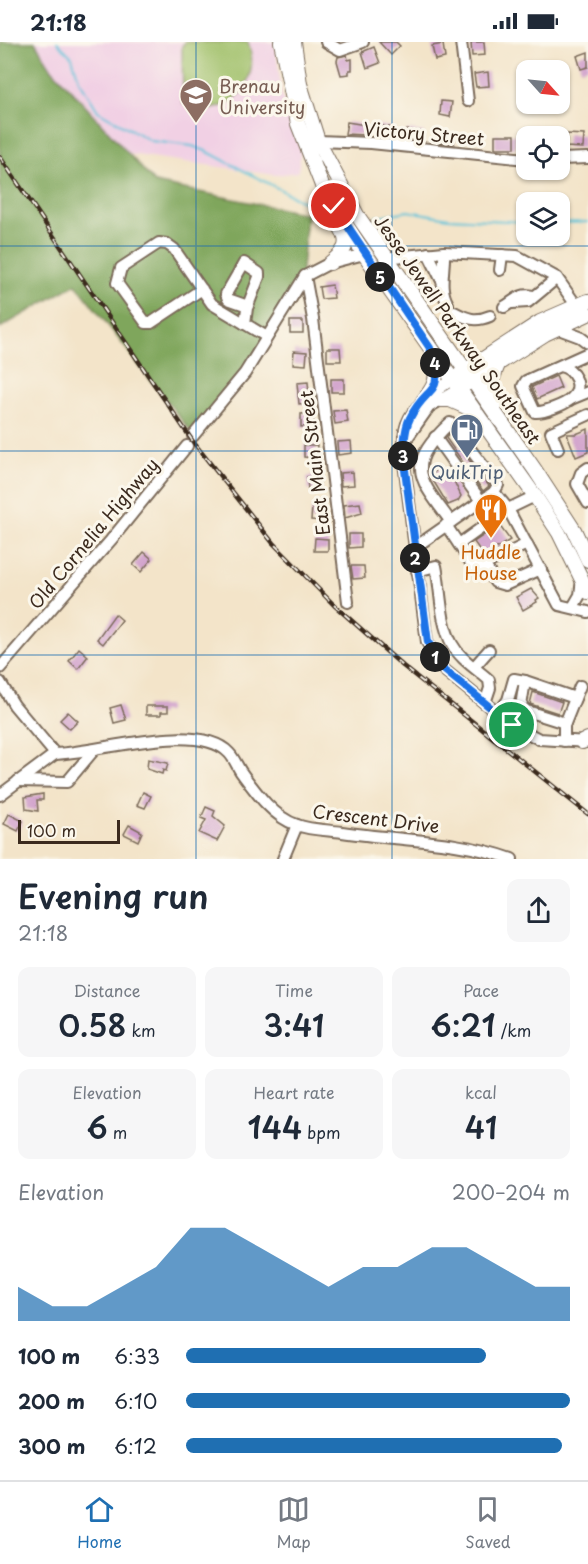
<!DOCTYPE html>
<meta charset="utf-8">
<style>
:root{--surface:#fff;--page:#f6f6f7;--text:#1f2937;--muted:#747a83;--line:#e0e1e3;--accent:#1f6fb2}
body{margin:0;font-family:"Playpen Sans",sans-serif;background:var(--page);color:var(--text);height:100vh;display:flex;flex-direction:column;font-size:22px;white-space:nowrap}
*{box-sizing:border-box;margin:0}
p{font-size:20px;color:var(--muted)}
.icon{flex:none;width:33px;height:33px;fill:none;stroke:currentColor;stroke-width:2;stroke-linecap:round;stroke-linejoin:round}
.map{position:relative;height:817px;overflow:hidden}
.side{display:flex;flex-direction:column;background:var(--surface);flex:1}
.side>*{flex:none}
.needle{width:39px;rotate:117deg}
.fabs{position:absolute;left:516px;top:18px;display:grid;gap:12px}
.fabs a{display:grid;place-items:center;width:54px;height:54px;border-radius:12px;background:var(--surface);box-shadow:0 2px 4px #0004;font-size:30px}
.scale{position:absolute;left:18px;bottom:15px;width:102px;box-sizing:border-box;padding-left:6px;border:3px solid #3b2a1e;border-top:0;font-size:16px;line-height:21px;white-space:nowrap;color:#3b2a1e;-webkit-text-stroke:4px #fbf7ec;paint-order:stroke}
.pin{position:absolute;display:grid;place-items:center;width:51px;height:51px;color:#fff;margin:-26px;border:3px solid #fff;border-radius:50%;box-shadow:0 2px 6px #0007}
.km{position:absolute;width:30px;height:30px;margin:-15px;border-radius:50%;background:#222;color:#fff;font-size:16px;line-height:30px;text-align:center}
.round{display:grid;place-items:center;flex:none;width:63px;height:63px;border-radius:12px;background:var(--page)}
.summary{display:flex;align-items:center;justify-content:space-between;height:102px;padding:0 18px}
h1{font-size:33px;font-weight:600;line-height:45px}
.metrics{display:grid;grid-template-columns:repeat(3,1fr);gap:9px;height:102px;padding:6px 18px}
.metrics div{display:grid;align-content:center;border-radius:12px;background:var(--page);text-align:center}
.metrics b{font-size:30px;font-weight:600}
.metrics small{font-size:16px;font-weight:400}
.metrics p{font-size:16px}
.chart{height:168px;padding:12px 18px}
.chart p{display:flex;justify-content:space-between}
.chart svg{width:100%;height:108px;margin-top:6px;fill:var(--accent);opacity:.7}
ul{padding:0 18px;list-style:none;font-size:20px}
li{display:grid;grid-template-columns:96px 72px 1fr;align-items:center;height:45px}
li i{height:15px;border-radius:8px;background:var(--accent)}
.status{display:flex;justify-content:space-between;align-items:center;height:42px;padding:0 30px;background:var(--surface);direction:ltr}
.status svg{height:16px;fill:currentColor}
.tabs{display:flex;justify-content:space-around;align-items:center;height:84px;border-top:2px solid var(--line);background:var(--surface);font-size:16px;color:var(--muted)}
.tabs a{display:grid;justify-items:center;gap:3px}
.tabs .on{color:var(--accent)}
.map>svg:first-child{display:block}
.built{fill:#f1d0e4}
.green{fill:#9fbf68;stroke:#6d7443;stroke-width:1.5}
.forest{fill:#7fa65c;stroke:#5d683d;stroke-width:1.5}
.lines{fill:none;stroke-linecap:round;stroke-linejoin:round}
.stream{stroke:#5cc3d9;stroke-width:2}
.building{fill:#cf9dca}
.minor-casing{stroke:#7b6b5a;stroke-width:14}
.major-casing{stroke:#7b6b5a;stroke-width:16}
.minor{stroke:#fff;stroke-width:10}
.major{stroke:#fff;stroke-width:14}
.rail-casing{stroke:#3b2a1e;stroke-width:4.5}
.rail{stroke:#fbf7ec;stroke-width:2;stroke-dasharray:7;stroke-linecap:butt}
.route-casing{stroke:#fff;stroke-width:12}
.route{stroke:#1a73e8;stroke-width:8}
.grid{fill:none;stroke:#1f6fb2;stroke-width:1.5;stroke-opacity:0.55}
.labels{text-anchor:middle;dominant-baseline:central;stroke-width:6;stroke-linejoin:round;paint-order:stroke}
.education-label{font-size:18px;fill:#785e54;stroke:#fbf7ec;text-anchor:start}
.street-label{font-size:18px;fill:#3b2a1e;stroke:#fbf7ec}
.service-label{font-size:18px;fill:#4e5e75;stroke:#fbf7ec}
.food-label{font-size:18px;fill:#c56008;stroke:#fbf7ec}
</style>
<div class="status"><b>21:18</b><svg viewBox="0 0 49 12"><path d="M0 12V9h3v3zM5 12V6h3v6zM10 12V3h3v9zM15 12V0h3v12zM26 1h20v11H26zM47 4h2v5h-2z"/></svg></div>
<div class="map">
<svg width="588" height="817" viewBox="0 0 588 817">
<rect width="100%" height="100%" fill="#fbf7ec"/>
<filter id="ink" filterUnits="userSpaceOnUse"><feTurbulence type="fractalNoise" baseFrequency=".0167" numOctaves="2"/><feDisplacementMap in="SourceGraphic" scale="12" xChannelSelector="R" yChannelSelector="G"/><feConvolveMatrix kernelMatrix="1 2 1 2 8 2 1 2 1" color-interpolation-filters="sRGB"/></filter>
<filter id="wash" filterUnits="userSpaceOnUse"><feTurbulence type="fractalNoise" baseFrequency=".008" numOctaves="4" result="noise"/><feDisplacementMap in="SourceGraphic" scale="24" xChannelSelector="R" yChannelSelector="G"/><feGaussianBlur stdDeviation="1.35" result="paint"/><feColorMatrix in="noise" values="0 0 0 0 0 0 0 0 0 0 0 0 0 0 0 0 0 1.4 0 .05"/><feComposite in="paint" operator="in"/></filter>
<g filter="url(#wash)">
<rect width="100%" height="100%" fill="#f3e4c9"/>
<path class="built" d="M35 0H275L282 54 301 109 298 130 276 133 129 112 52 27Z"/>
<path class="green" d="M185 0H248C264 42 224 83 183 61L182 4Z"/>
<path class="forest" d="M0 0H35L52 27 155 141 307 172 300 249 197 398 76 242 0 286Z"/>
<g class="lines">
<g class="stream">
<path d="M57 0 72 15 79 38 98 69 151 99 192 104 206 109 308 162 326 175"/>
<path d="M376 175 408 169 449 176 526 180"/>
<path d="M560 181 588 180"/>
</g>
</g>
<g id="blocks">
<g class="building">
<path d="M379 0H396L400 4 391 13Z"/>
<path d="M471 0H484L485 13 472 14Z"/>
<path d="M443 2 445 16 435 18 432 4Z"/>
<path d="M374 5 380 21 367 26 362 10Z"/>
<path d="M588 10V25L581 27 577 14Z"/>
<path d="M347 13 348 18 352 17V28H349V32L341 33 337 19 338 15Z"/>
<path d="M488 30 489 44 476 45 474 32Z"/>
<path d="M441 59 452 60 450 75 440 73Z"/>
<path d="M347 80 366 83 364 93 345 92Z"/>
<path d="M377 83 395 86 394 96 375 94Z"/>
<path d="M407 88 424 90 423 99 406 97Z"/>
<path d="M437 89 455 93 454 102 435 100Z"/>
<path d="M567 92 584 93 583 106 566 105Z"/>
<rect x="495" y="93" width="20" height="13"/>
<path d="M332 243 334 256 321 257 319 245Z"/>
<rect x="290" y="279" width="13" height="12"/>
<path d="M327 306H340L341 319H327Z"/>
<path d="M294 309 307 310 306 323 293 322Z"/>
<path d="M556 334 561 346 537 357 532 345Z"/>
<rect x="331" y="337" width="13" height="13"/>
<path d="M308 340 309 353H305L306 361 299 362 297 341Z"/>
<path d="M346 368 348 380 335 382 333 369Z"/>
<path d="M313 371 314 384 301 385V372Z"/>
<path d="M588 387V410L576 415 567 392H576Z"/>
<path d="M449 392 489 444 483 449 446 396Z"/>
<path d="M351 399 352 411 338 413 337 400Z"/>
<path d="M304 403H317L316 416 304 415Z"/>
<path d="M442 427 452 435 461 454 458 459 448 463 431 435 436 428Z"/>
<path d="M353 430 354 443 341 444 340 431Z"/>
<path d="M319 433 320 447 308 448 307 435Z"/>
<path d="M360 461 362 471 345 476 344 463Z"/>
<path d="M312 465H324V479L311 478Z"/>
<path d="M499 483 510 498 484 514 474 500Z"/>
<path d="M349 492H361V505L349 506Z"/>
<path d="M315 496 328 497V509H314Z"/>
<path d="M144 510 152 517 141 530 133 523Z"/>
<path d="M351 524H364L365 536 353 537Z"/>
<path d="M531 547 539 556 536 558 537 560 523 568 516 555Z"/>
<path d="M115 572 122 578 103 602 97 597Z"/>
<path d="M79 606 88 614 78 627 69 619Z"/>
<path d="M533 650 562 660 558 671 530 662Z"/>
<path d="M121 663 126 678 114 681 110 666Z"/>
<path d="M146 664H168V670H161V673H146Z"/>
<path d="M68 670 78 679 70 687 60 678Z"/>
<path d="M148 717 168 721 166 729 163 728 162 732 147 727Z"/>
<path d="M143 750 151 754 145 766 137 763Z"/>
<path d="M43 752V758H37L38 769 26 767 25 755Z"/>
<path d="M206 765 215 769 213 774 225 784 217 799 199 791 206 778 201 776Z"/>
<path d="M9 772 23 779 18 789 4 782Z"/>
<path d="M129 783 142 790 138 799 124 792Z"/>
</g>
</g>
</g>
<g filter="url(#ink)">
<use href="#blocks" fill-opacity="0" stroke="#7b6b5a" stroke-width="1.5"/>
<g class="lines">
<g class="minor-casing">
<g id="minor">
<path d="M326 0 340 8 363 0"/>
<path d="M461 0 468 59"/>
<path d="M318 99 371 101 526 117"/>
<path d="M560 117 588 116"/>
<path d="M444 210C445 228 438 245 448 262"/>
<path d="M428 211 441 237"/>
<path d="M385 216 444 210 517 214 557 236 576 263"/>
<path d="M500 228 502 213"/>
<path d="M305 234 313 277 348 560"/>
<path d="M202 247 151 281H146L117 241 121 226 159 201 167 202 174 207 212 262 267 295"/>
<path d="M512 261 528 260 557 236"/>
<path d="M504 265C515 259 519 251 533 254"/>
<path d="M454 270C467 277 476 280 490 274"/>
<path d="M245 282 247 266 259 235V231L244 221 226 252 228 257 248 264"/>
<path d="M556 286 580 295 588 301"/>
<path d="M560 324C574 327 585 345 571 357 564 363 543 371 535 370L523 344 526 339 588 311"/>
<path d="M453 337C435 350 409 365 405 389 404 397 404 405 403 413L427 600 443 627 512 683 539 697 588 700"/>
<path d="M571 357 588 350"/>
<path d="M193 394 245 331 305 234 330 221 364 212"/>
<path d="M408 395 429 365 460 346"/>
<path d="M435 395 481 459"/>
<path d="M558 407 551 390 588 373"/>
<path d="M588 426 581 431 577 442 588 461"/>
<path d="M451 480C419 436 404 424 450 381L498 443 494 450"/>
<path d="M446 483 475 527 527 502"/>
<path d="M459 502 508 467 535 454"/>
<path d="M414 506 494 450 508 467 559 563 588 570"/>
<path d="M485 523 495 540 505 543 541 527"/>
<path d="M417 529 436 524C441 548 440 580 452 602 460 617 477 627 489 638L490 646 485 661"/>
<path d="M573 565 580 553 582 537"/>
<path d="M474 625 489 608"/>
<path d="M0 626 111 498 187 404"/>
<path d="M0 640 14 663 55 712"/>
<path d="M498 672 508 658 514 637 525 639"/>
<path d="M565 681 527 669 521 664 525 639 575 656"/>
<path d="M564 699V684L580 644"/>
<path d="M55 712C98 711 197 678 229 711 234 716 237 724 241 730 255 749 273 775 297 783 310 788 327 788 342 790 400 799 456 797 512 817"/>
<path d="M18 739 67 740 94 708"/>
<path d="M0 753 55 712"/>
<path d="M283 817 297 783"/>
</g>
</g>
<g class="major-casing">
<g id="major">
<path d="M281 0 298 82 323 146 364 212 535 454 559 491 588 550"/>
<path d="M294 0 300 42 318 99 357 173 535 428 574 488 588 518"/>
<path d="M330 221C344 210 351 203 341 186"/>
<path d="M460 332 540 280 588 259"/>
<path d="M466 342 545 292 588 272"/>
<path d="M441 358H450L473 368"/>
<path d="M423 359C435 344 439 336 433 316"/>
<path d="M496 363 490 343 499 320"/>
<path d="M582 700 588 697"/>
</g>
</g>
<use href="#minor" class="minor"/>
<use href="#major" class="major"/>
<g class="rail-casing">
<path id="rail" d="M0 115 194 401 273 501 334 563 403 624 588 772"/>
</g>
<use href="#rail" class="rail"/>
</g>
</g>
<g class="lines" filter="url(#ink)">
<g class="route-casing">
<path id="route" d="M334 164 430 306C446 356 428 340 410 376 404 387 405 400 403 413L428 600 443 627 512 683"/>
</g>
<use href="#route" class="route"/>
</g>
<path class="grid" d="M196 0V817M392 0V817M0 204H588M0 409H588M0 613H588"/>
<defs>
<g id="university-pin" transform="scale(1.725)"><path d="M0 17L-7.5 6A9.5 9.5 0 1 1 7.5 6Z" fill="#8d6e63" stroke="#fbf7ec"/><path d="M0-5L7-2L0 1L-7-2ZM-4 1L0 2.5L4 1V4Q0 6-4 4Z" fill="#fff"/></g>
<g id="fuel-pin" transform="scale(1.725)"><path d="M0 17L-7.5 6A9.5 9.5 0 1 1 7.5 6Z" fill="#5c6f8a" stroke="#fbf7ec"/><path d="M-5.5-6h7V0h2V4h1.3V-2.5L3-4.5l.8-.8L6-3V5H2.5V1h-1V6h-7ZM-4.2-4.7v3.2H.2V-4.7Z" fill="#fff"/></g>
<g id="restaurant-pin" transform="scale(1.725)"><path d="M0 17L-7.5 6A9.5 9.5 0 1 1 7.5 6Z" fill="#e8710a" stroke="#fbf7ec"/><path d="M-5-6h1v4h1v-4h1v4h1v-4h1v5L-1.5 .5V6h-2V.5L-5-1ZM5-6V6H3V1.5H1.5Q1.5-4 5-6Z" fill="#fff"/></g>
</defs>
<g fill-rule="evenodd">
<use href="#university-pin" x="196" y="53"/>
<use href="#fuel-pin" x="467" y="388"/>
<use href="#restaurant-pin" x="491" y="468"/>
</g>
<g class="labels">
<g class="education-label">
<text x="219" y="43">Brenau<tspan x="219" dy="21">University</tspan></text>
</g>
<g class="street-label">
<text transform="translate(424 91) rotate(5)">Victory Street</text>
<text transform="translate(458 287) rotate(55)">Jesse Jewell Parkway Southeast</text>
<text transform="translate(314 421) rotate(-97)">East Main Street</text>
<text transform="translate(93 491) rotate(-50)">Old Cornelia Highway</text>
<text transform="translate(376 776) rotate(7)">Crescent Drive</text>
</g>
<g class="service-label">
<text x="467" y="429">QuikTrip</text>
</g>
<g class="food-label">
<text x="491" y="509">Huddle<tspan x="491" dy="21">House</tspan></text>
</g>
</g>
</svg>
<div class="fabs">
<a><svg class="needle" viewBox="-14 -14 28 28"><path d="M0-13l5 13h-10z" fill="#e53935"/><path d="M0 13l5-13h-10z" fill="#747a83"/></svg></a>
<a><svg class="icon" aria-label="locate" viewBox="0 0 24 24"><circle cx="12" cy="12" r="6"/><path d="M12 2v4M12 18v4M2 12h4M18 12h4"/></svg></a>
<a><svg class="icon" aria-label="layers" viewBox="0 0 24 24"><path d="M12 4l9 5-9 5-9-5zM3 14l9 5 9-5"/></svg></a>
</div>
<div class="scale">100 m</div>
<div class="pin" style="left:512px;top:683px;background:#1e9e55"><svg class="icon" aria-label="arrive" viewBox="0 0 24 24"><path d="M6 21V4h12l-3 4 3 4H6"/></svg></div>
<div class="pin" style="left:334px;top:164px;background:#d93025"><svg class="icon" aria-label="check" viewBox="0 0 24 24"><path d="M5 12l5 5 9-10"/></svg></div>
<b class="km" style="left:435px;top:615px">1</b>
<b class="km" style="left:415px;top:516px">2</b>
<b class="km" style="left:403px;top:414px">3</b>
<b class="km" style="left:435px;top:321px">4</b>
<b class="km" style="left:380px;top:235px">5</b>
</div>
<section class="side">
<div class="summary"><div><h1>Evening run</h1><p>21:18</p></div><a class="round"><svg class="icon" aria-label="share" viewBox="0 0 24 24"><path d="M12 15V3M7 8l5-5 5 5M5 13v7h14v-7"/></svg></a></div>
<div class="metrics">
<div><p>Distance</p><b>0.58<small> km</small></b></div>
<div><p>Time</p><b>3:41</b></div>
<div><p>Pace</p><b>6:21<small> /km</small></b></div>
</div>
<div class="metrics">
<div><p>Elevation</p><b>6<small> m</small></b></div>
<div><p>Heart rate</p><b>144<small> bpm</small></b></div>
<div><p>kcal</p><b>41</b></div>
</div>
<div class="chart"><p><span>Elevation</span>200–204 m</p>
<svg viewBox="0 0 160 44" preserveAspectRatio="none"><path d="M0 44V30L10 38L20 38L30 30L40 22L50 6L60 6L70 14L80 22L90 30L100 22L110 22L120 14L130 14L140 22L150 30L160 30V44z"/></svg>
</div>
<ul>
<li><b>100 m</b>6:33<i style="width:78%"></i></li>
<li><b>200 m</b>6:10<i style="width:100%"></i></li>
<li><b>300 m</b>6:12<i style="width:98%"></i></li>
</ul>
</section>
<nav class="tabs">
<a class="on"><svg class="icon" aria-label="home" viewBox="0 0 24 24"><path d="M3 11l9-7 9 7M6 9v11h12V9"/></svg>Home</a>
<a><svg class="icon" aria-label="map" viewBox="0 0 24 24"><path d="M3 6l6-2 6 2 6-2v14l-6 2-6-2-6 2zM9 4v14M15 6v14"/></svg>Map</a>
<a><svg class="icon" aria-label="saved" viewBox="0 0 24 24"><path d="M7 4h10v16l-5-4-5 4z"/></svg>Saved</a>
</nav>
